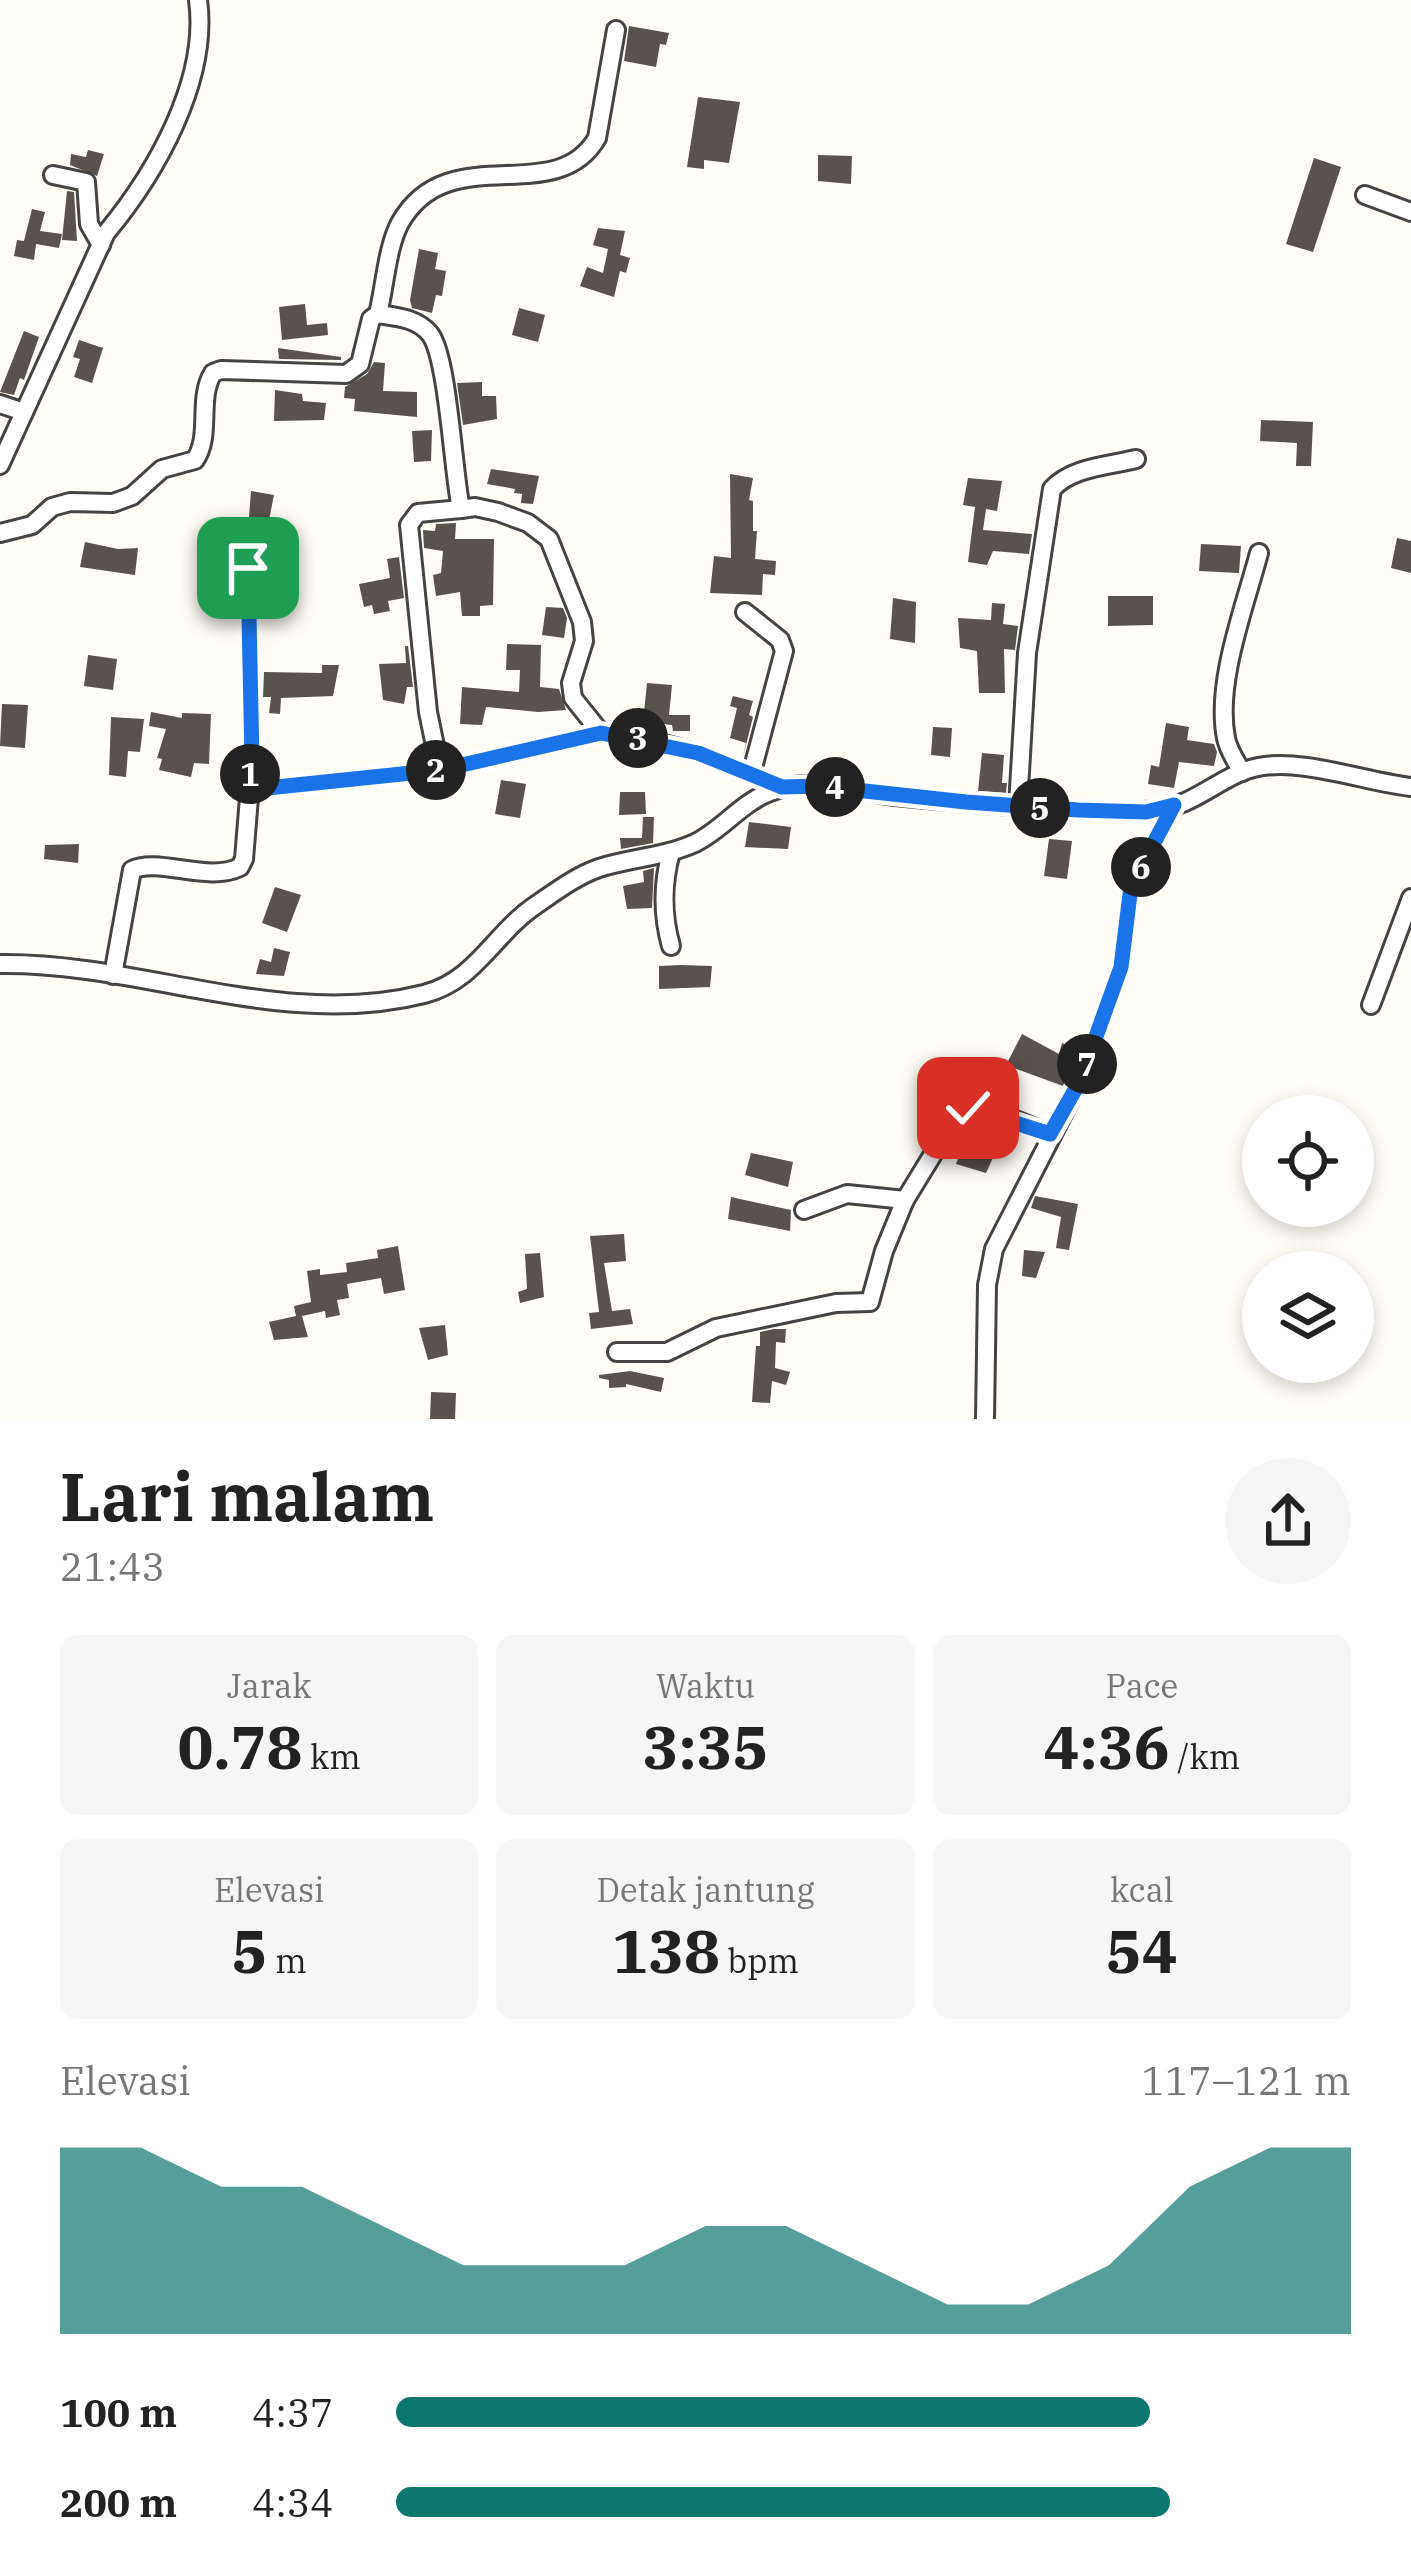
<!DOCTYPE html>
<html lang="id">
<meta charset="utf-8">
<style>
:root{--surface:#fff;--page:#f6f6f6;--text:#222;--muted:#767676;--accent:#0f766e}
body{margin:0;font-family:"IBM Plex Serif",serif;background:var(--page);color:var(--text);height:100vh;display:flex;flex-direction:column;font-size:45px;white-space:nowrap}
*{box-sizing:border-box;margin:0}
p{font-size:39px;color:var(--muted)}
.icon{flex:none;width:66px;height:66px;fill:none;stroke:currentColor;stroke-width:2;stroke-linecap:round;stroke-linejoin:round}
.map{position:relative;height:1419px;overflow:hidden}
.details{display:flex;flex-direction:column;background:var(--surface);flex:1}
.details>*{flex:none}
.controls{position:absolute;left:1242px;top:1095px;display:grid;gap:24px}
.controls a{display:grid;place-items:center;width:132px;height:132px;border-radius:50%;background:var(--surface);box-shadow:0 6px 18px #0003;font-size:60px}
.pin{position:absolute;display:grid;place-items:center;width:102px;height:102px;color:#fff;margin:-51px;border-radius:24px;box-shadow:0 6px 18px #0006}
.km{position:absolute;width:60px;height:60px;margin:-30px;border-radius:50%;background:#222;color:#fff;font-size:33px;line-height:60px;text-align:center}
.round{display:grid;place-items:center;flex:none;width:126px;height:126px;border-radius:63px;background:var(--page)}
.head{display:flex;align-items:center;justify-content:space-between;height:204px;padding:0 60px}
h1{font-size:66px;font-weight:700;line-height:90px}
.stats{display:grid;grid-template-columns:repeat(3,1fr);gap:18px;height:204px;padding:12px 60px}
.stats div{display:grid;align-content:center;border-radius:18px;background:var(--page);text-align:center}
.stats b{font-size:60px;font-weight:700}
.stats small{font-size:33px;font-weight:400}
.stats p{font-size:33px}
.chart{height:336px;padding:24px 60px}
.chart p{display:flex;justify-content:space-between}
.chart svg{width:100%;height:216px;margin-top:12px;fill:var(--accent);opacity:.7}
ul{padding:0 60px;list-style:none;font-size:39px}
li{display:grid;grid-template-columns:192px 144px 1fr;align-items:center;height:90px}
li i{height:30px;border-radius:15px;background:var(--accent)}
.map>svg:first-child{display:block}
.building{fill:#5a524d}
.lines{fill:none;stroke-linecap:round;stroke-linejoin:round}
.minor-casing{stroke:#444;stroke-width:22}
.minor{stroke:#fff;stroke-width:16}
.route-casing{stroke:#fff;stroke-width:24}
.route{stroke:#1a73e8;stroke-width:15}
</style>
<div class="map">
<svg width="1411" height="1419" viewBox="0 0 1411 1419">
<rect width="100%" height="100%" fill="#fffdf5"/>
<g class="building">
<path d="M629 26 669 33 666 45 660 44 656 67 624 61Z"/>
<path d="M698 97 740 102 729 163 704 160V169L687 167Z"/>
<path d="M88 150 104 154 97 176 70 165 71 154 86 157Z"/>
<path d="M818 155 852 156 851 184 818 181Z"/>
<path d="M1314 158 1341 167 1313 252 1286 244Z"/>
<path d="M67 191 74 192 77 241 62 240Z"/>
<path d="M32 209 45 212 40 231 62 234 59 248 36 244 34 260 14 256 17 240 24 241Z"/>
<path d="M598 228 625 231 620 255 630 258 626 273 620 271 614 297 580 286 587 267 603 273 608 249 593 245Z"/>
<path d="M419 249 438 253 435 269 446 271 442 296 436 295 432 313 412 308 410 300Z"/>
<path d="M305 304 307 325 327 323 328 335 282 340 279 307Z"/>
<path d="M519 308 545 315 538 342 512 335Z"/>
<path d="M24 331 39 337 24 380 20 378 14 395 0 392Z"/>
<path d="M79 340 103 348 92 383 74 377 80 359 73 357Z"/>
<path d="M278 348 341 357V360L279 359Z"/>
<path d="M374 362 385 363 383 391 417 392V417L354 411 355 399 344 398 345 387 367 374Z"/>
<path d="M482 382V396H496L497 419 463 425 457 383Z"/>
<path d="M275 390 302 394 303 401 326 403 324 420 274 421Z"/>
<path d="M1261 420 1313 422 1311 466H1296L1297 443 1260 441Z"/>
<path d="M432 430 431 461 414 462 412 431Z"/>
<path d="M491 469 539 476 533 504 521 503 522 494 514 493 515 489 487 484Z"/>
<path d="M730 474 753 478 749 500 753 501V531H757L755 559 776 561 775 575 763 574 762 595 710 593 714 556 731 558Z"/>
<path d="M968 478 1002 481 997 511 986 509 983 530 1032 534 1029 554 993 551 987 565 968 562 975 507 963 505Z"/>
<path d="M251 491 274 495 269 520 249 517Z"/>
<path d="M456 523 455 539H494L493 605 480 606V616H462L460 592 436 596 433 575 441 573 443 551 424 548 423 530 435 531 436 524Z"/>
<path d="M1397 538 1411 541V573L1391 568Z"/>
<path d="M85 542 118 549 138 548 135 575 80 567Z"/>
<path d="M1201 544 1241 546 1239 573 1199 571Z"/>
<path d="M262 555 273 556 271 575 285 577 282 598 266 595 261 598Z"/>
<path d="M399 557 404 598 388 601 390 611 374 614 372 605 364 607 359 584 390 578 387 559Z"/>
<path d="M1108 596H1153V625L1108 626Z"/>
<path d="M893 598 916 602 915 643 890 639Z"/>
<path d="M992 603 1005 604 1003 624 1018 626 1015 650 1004 649 1005 693H979L977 651 960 648 958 618 991 620Z"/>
<path d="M546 607 563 608 567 618 564 638 542 635Z"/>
<path d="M507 644 541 645 540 687 559 689 566 710 538 712 486 707 482 725 460 724 462 687 519 692 520 670H506Z"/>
<path d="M405 646H408L413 687H407L404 704 383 700 379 664 406 663Z"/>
<path d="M88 655 117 659 113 690 84 686Z"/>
<path d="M322 665H339L333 696 281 698 280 714 269 713 271 697H263L264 672 322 673Z"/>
<path d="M647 683 672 685 669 715H690V731H673L672 725 643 722Z"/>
<path d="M733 696 753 701 749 715 753 717 743 757 746 743 730 738 737 708 730 706Z"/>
<path d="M2 704 28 705 25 748 0 746Z"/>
<path d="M151 712 182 718V713L211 714 209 764 194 763 191 777 159 770 162 759 157 758 166 729 149 726Z"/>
<path d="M111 717 144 719 140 752 128 751 126 777 109 775Z"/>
<path d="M1166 723 1189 727 1187 740 1214 744 1217 752 1214 766 1179 762 1174 788 1148 784 1151 765 1159 767Z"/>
<path d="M933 727 952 728 950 757 931 755Z"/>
<path d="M982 753 1004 755 1002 783H1007L1006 793 978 791Z"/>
<path d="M501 780 526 784 520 818 495 814Z"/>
<path d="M620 792H645L646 814 619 815Z"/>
<path d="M643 817H654L653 843 621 849 620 838H642Z"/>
<path d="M749 822 791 827 788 849 745 847Z"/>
<path d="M1049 839 1072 841 1067 879 1044 876Z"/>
<path d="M79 844 78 863 44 859 45 845Z"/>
<path d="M654 868 652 908 627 909 623 886 644 882 643 871Z"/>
<path d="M275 887 301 895 287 932 262 923Z"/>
<path d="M274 948 290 952 284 976 256 974 260 959 271 962Z"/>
<path d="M681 965 712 966 710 987 659 989V966Z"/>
<path d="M1022 1034 1059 1054 1062 1043 1074 1047 1070 1058 1074 1060 1063 1086 1006 1065Z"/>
<path d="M984 1144 997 1149 986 1173 956 1164 963 1145 981 1151Z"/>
<path d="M751 1153 793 1162 788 1187 745 1175Z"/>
<path d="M1035 1196 1078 1204 1069 1250 1056 1248 1061 1217 1031 1208Z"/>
<path d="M731 1197 791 1210 790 1231 728 1219Z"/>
<path d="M624 1234 626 1261 604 1263 612 1311 630 1309 633 1324 591 1329 589 1313 599 1312 590 1236Z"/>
<path d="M398 1246 405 1290 384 1294 381 1278 347 1284 349 1298 337 1300 340 1315 326 1318 325 1311 302 1316 308 1337 274 1340 269 1322 296 1316 294 1306 311 1302 307 1271 320 1269V1275L347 1272 346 1263 378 1258 377 1250Z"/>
<path d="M1024 1250 1045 1252 1036 1278 1022 1276Z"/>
<path d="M540 1253 544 1297 520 1303 518 1292 527 1289 525 1254Z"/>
<path d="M445 1325 448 1355 428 1360 419 1328Z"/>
<path d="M774 1329H786L785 1343 776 1342 775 1368 790 1372 786 1385 772 1381 770 1403 752 1402 756 1346H760V1332Z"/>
<path d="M630 1371 664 1378 661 1392 626 1384V1387L609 1388V1380L599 1378V1375Z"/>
<path d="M431 1392 456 1393 455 1419H430Z"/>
</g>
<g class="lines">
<g class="minor-casing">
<g id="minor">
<path d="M53 175 86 182 89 224 101 245"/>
<path d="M1365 195 1411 212"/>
<path d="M378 314C385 286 387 247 400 223 448 137 555 210 597 138L616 30"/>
<path d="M0 404 24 412"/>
<path d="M0 465 106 233C156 173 209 80 198 0"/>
<path d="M0 533 32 525 52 507 70 502 113 503 132 496 162 469 195 460C212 435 197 399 213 373L221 370 346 374 360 364 371 319 378 314C397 317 417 318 430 334 448 357 453 472 461 509L475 507 498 512 528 523 549 539 582 622 584 641 571 683 573 698 601 733"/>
<path d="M745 612 780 640 784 651 751 775"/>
<path d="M440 770 428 712 409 525 418 513 461 509"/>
<path d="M1242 772C1236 761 1228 750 1226 738 1215 683 1245 606 1259 553"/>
<path d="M248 790 440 770 601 733 640 738 698 753 782 787"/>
<path d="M1018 806 1027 653 1052 489C1072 467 1108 466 1136 459"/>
<path d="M671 852C662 885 662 914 671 946"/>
<path d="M0 964C141 962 282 1030 424 994 476 981 494 933 536 905 555 892 576 876 599 868 630 858 664 857 695 843 722 830 741 803 770 792 809 776 855 791 895 796 956 802 1016 807 1077 810 1112 811 1151 816 1185 802 1210 791 1232 772 1258 767 1302 758 1366 782 1411 787"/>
<path d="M113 975 132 870C158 857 208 883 240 867L244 859 252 761 248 568"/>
<path d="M1371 1005 1411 898"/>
<path d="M804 1210 847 1194 905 1200"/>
<path d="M617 1352H667L716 1328 836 1303 870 1302 884 1251 905 1200 957 1115C982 1100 1024 1125 1050 1134"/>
<path d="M985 1419 987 1285 994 1249 1080 1081 1121 967 1131 886 1175 805"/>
</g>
</g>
<use href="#minor" class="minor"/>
</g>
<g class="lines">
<g class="route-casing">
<path id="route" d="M248 568 252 760 248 790 440 770 601 733 698 753 782 787 819 786 966 802 1078 810 1146 812 1174 805 1131 886 1121 967 1080 1081 1050 1134 968 1108"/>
</g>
<use href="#route" class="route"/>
</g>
</svg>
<div class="controls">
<a><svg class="icon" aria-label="locate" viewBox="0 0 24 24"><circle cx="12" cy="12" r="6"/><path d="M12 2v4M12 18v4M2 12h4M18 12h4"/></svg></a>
<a><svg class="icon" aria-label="layers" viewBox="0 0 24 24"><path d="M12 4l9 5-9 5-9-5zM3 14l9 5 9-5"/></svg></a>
</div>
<div class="pin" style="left:248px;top:568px;background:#1e9e55"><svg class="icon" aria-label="arrive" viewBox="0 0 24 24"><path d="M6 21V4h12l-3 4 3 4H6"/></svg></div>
<div class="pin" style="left:968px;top:1108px;background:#d93025"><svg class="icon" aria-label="check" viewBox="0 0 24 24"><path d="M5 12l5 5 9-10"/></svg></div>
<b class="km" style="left:250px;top:774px">1</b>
<b class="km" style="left:436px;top:770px">2</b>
<b class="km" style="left:638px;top:738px">3</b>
<b class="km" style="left:835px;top:787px">4</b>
<b class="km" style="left:1040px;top:808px">5</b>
<b class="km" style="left:1141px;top:867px">6</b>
<b class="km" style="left:1087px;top:1064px">7</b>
</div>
<section class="details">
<div class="head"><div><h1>Lari malam</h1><p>21:43</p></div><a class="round"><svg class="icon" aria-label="share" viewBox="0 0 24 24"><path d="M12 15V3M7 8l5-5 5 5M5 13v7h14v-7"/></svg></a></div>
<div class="stats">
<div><p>Jarak</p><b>0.78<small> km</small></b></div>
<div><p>Waktu</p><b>3:35</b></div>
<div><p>Pace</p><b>4:36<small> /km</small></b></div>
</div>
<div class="stats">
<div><p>Elevasi</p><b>5<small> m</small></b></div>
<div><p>Detak jantung</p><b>138<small> bpm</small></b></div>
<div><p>kcal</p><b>54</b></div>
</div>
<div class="chart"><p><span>Elevasi</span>117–121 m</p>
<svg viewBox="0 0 160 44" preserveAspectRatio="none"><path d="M0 44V6L10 6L20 14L30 14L40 22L50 30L60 30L70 30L80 22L90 22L100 30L110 38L120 38L130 30L140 14L150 6L160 6V44z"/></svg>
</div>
<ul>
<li><b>100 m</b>4:37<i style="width:79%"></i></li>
<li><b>200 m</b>4:34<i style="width:81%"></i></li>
</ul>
</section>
